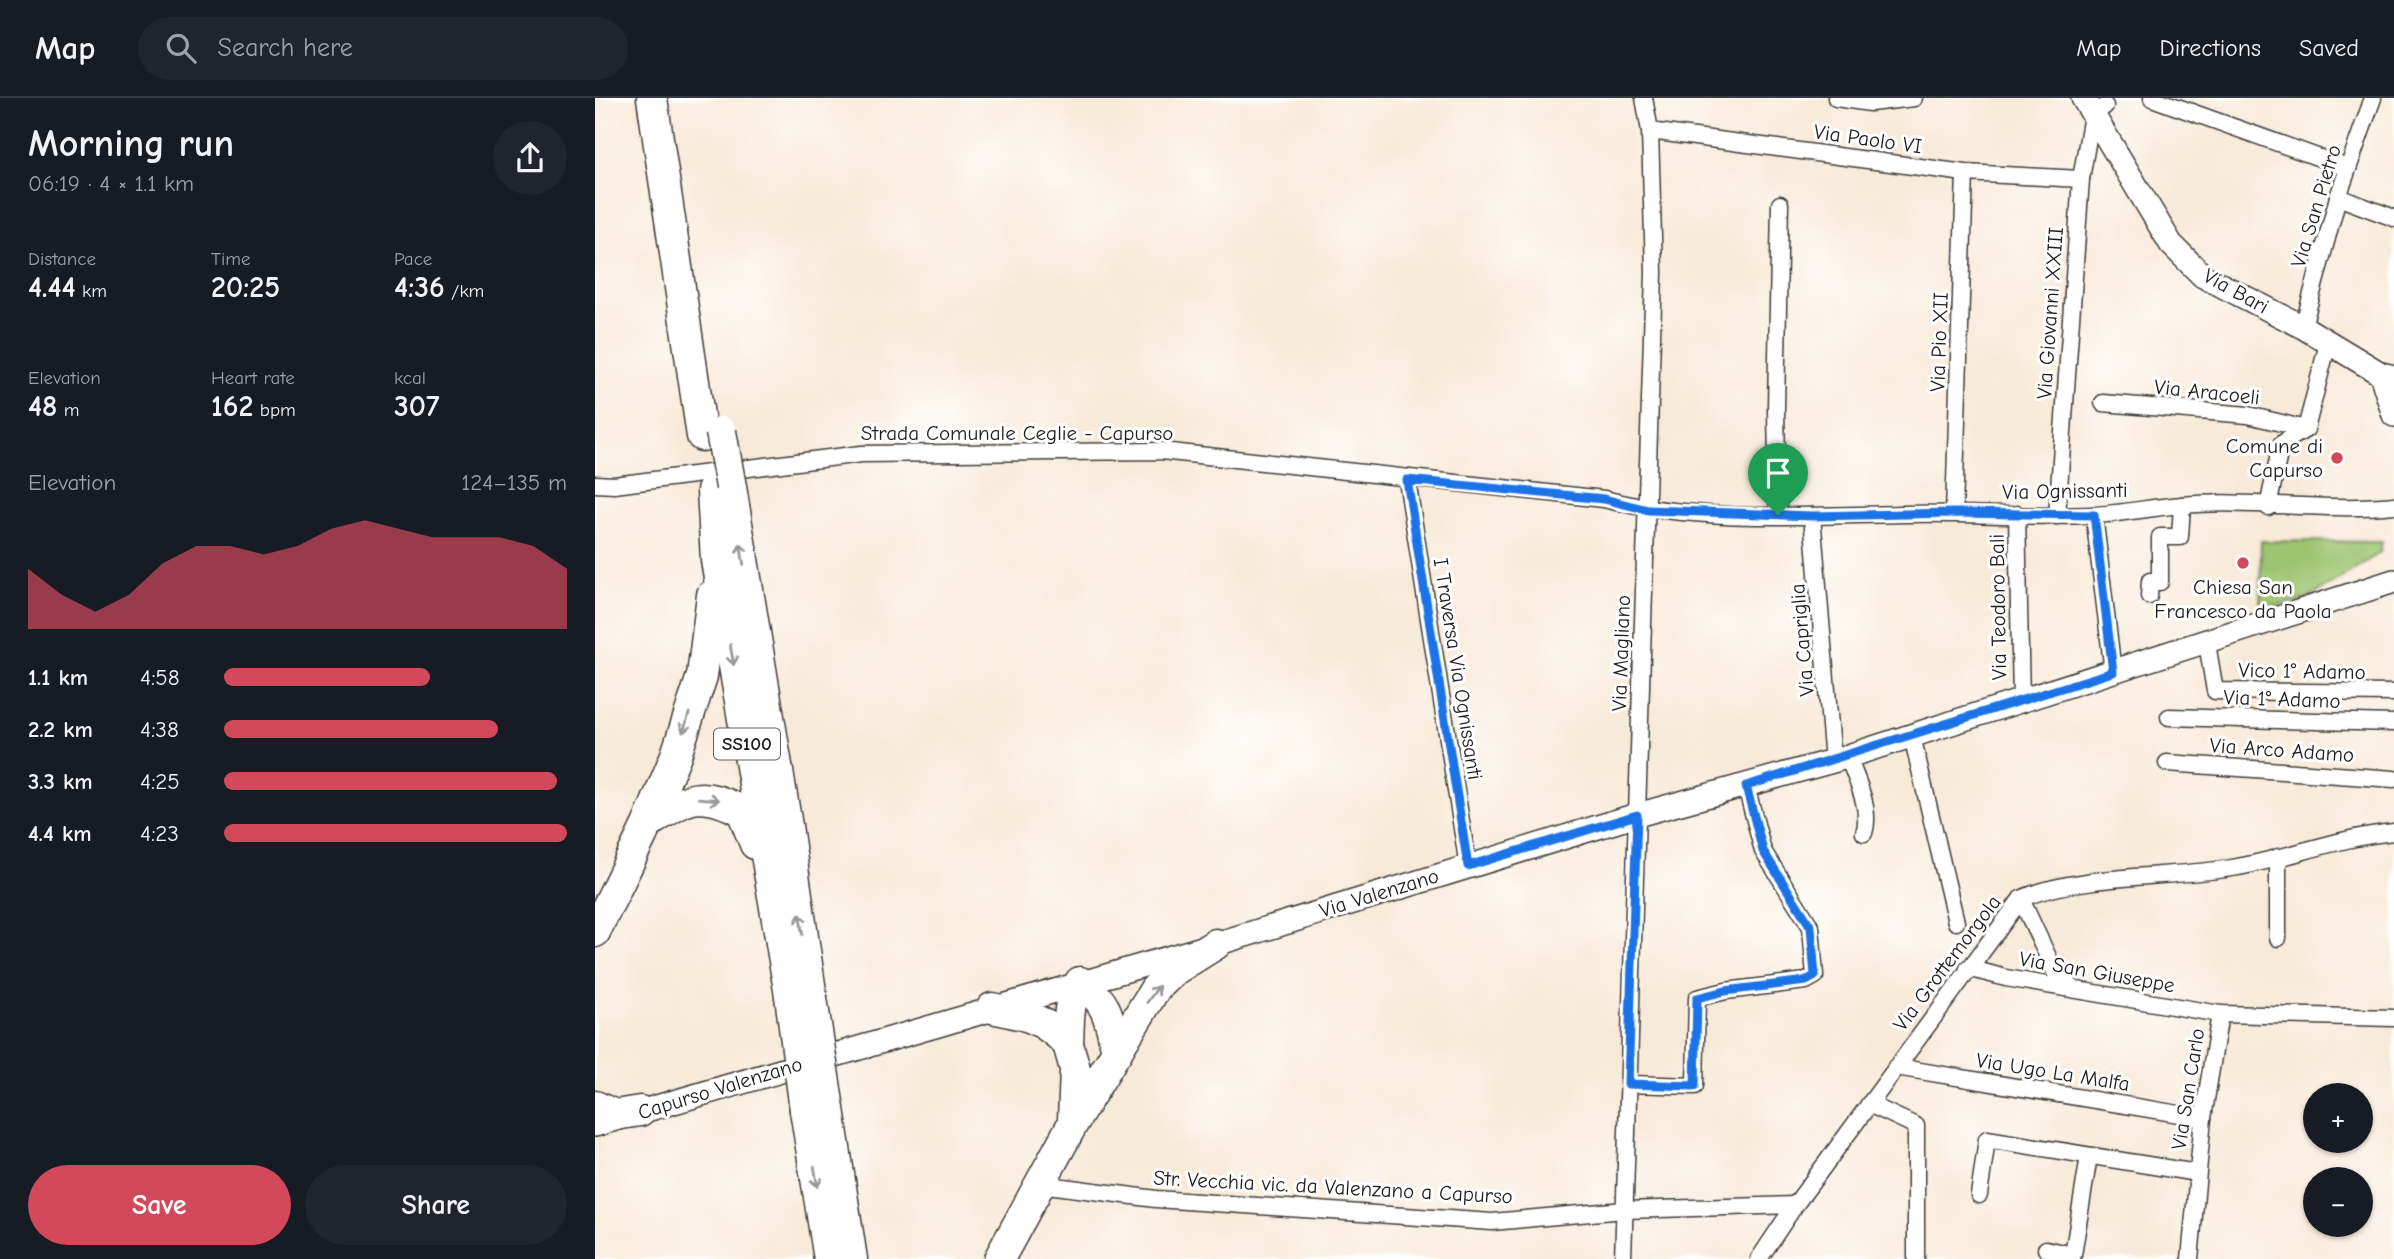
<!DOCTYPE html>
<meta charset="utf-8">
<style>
:root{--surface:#171b24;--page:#20242c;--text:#f1f3f6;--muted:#9ea1a6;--line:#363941;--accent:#d1495b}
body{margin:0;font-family:"Comic Neue",sans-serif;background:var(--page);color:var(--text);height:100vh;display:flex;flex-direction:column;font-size:26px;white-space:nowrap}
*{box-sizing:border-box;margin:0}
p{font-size:23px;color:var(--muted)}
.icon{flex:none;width:38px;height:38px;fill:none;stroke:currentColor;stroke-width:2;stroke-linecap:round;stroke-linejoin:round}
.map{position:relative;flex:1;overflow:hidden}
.panel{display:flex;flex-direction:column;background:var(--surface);width:595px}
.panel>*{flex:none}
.tools{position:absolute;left:1708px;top:985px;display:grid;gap:14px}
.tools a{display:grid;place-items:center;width:70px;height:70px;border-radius:50%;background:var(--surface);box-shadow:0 2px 5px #0004;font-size:35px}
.pin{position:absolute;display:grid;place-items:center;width:60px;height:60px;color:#fff;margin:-72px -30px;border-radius:50% 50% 50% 0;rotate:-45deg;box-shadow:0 0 7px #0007}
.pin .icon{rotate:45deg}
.round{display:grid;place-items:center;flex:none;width:74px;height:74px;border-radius:37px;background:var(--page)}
.head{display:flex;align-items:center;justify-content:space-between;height:119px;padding:0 28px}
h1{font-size:38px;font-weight:800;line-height:52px}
.metrics{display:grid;grid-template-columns:repeat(3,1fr);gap:10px;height:119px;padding:7px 28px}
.metrics div{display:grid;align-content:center}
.metrics b{font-size:30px;font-weight:800}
.metrics small{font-size:19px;font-weight:400}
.metrics p{font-size:19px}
.chart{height:196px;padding:14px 28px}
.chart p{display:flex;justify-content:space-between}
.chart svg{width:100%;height:126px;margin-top:7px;fill:var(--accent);opacity:.7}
.action{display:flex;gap:14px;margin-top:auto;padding:14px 28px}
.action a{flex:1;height:80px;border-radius:42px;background:var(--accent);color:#fff;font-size:28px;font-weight:800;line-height:80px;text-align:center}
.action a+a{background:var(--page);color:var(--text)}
ul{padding:0 28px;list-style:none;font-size:23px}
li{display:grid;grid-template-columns:112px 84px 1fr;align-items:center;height:52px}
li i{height:18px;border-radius:9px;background:var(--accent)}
header{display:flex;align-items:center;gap:42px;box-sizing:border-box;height:98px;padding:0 35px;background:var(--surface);border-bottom:2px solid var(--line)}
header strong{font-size:33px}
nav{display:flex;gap:38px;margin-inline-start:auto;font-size:24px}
.search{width:490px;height:63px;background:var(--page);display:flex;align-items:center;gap:18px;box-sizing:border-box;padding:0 24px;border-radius:38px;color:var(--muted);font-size:26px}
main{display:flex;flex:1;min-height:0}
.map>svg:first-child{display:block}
.green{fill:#9dc46f;stroke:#5c7046;stroke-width:2}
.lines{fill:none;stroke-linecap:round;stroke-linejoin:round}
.street-casing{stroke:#3d3b38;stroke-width:19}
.secondary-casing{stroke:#3d3b38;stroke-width:26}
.highway-casing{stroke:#3d3b38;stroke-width:33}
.street{stroke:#fff;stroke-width:16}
.secondary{stroke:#fff;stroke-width:23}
.highway{stroke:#fff;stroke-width:30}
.highway-bridge-casing{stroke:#3d3b38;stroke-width:33;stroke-linecap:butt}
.highway-bridge{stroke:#fff;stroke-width:30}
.oneway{stroke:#999}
.route-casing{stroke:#fff;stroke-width:14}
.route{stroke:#1a73e8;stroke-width:9}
.poi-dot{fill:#d1495b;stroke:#fff;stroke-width:2.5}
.labels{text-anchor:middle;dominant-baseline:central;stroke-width:6;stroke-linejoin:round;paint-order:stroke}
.shield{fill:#fff;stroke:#606060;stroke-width:2}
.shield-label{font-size:19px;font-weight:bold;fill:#1c1c1c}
.street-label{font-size:21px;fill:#1c1c1c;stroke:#fff}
.poi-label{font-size:21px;fill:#1c1c1c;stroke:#fff;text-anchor:end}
</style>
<header>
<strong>Map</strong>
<div class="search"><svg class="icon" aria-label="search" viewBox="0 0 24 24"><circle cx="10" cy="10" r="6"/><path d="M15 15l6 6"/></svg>Search here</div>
<nav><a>Map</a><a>Directions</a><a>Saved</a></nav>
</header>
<main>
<section class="panel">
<div class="head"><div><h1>Morning run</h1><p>06:19 · 4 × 1.1 km</p></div><a class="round"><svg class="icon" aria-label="share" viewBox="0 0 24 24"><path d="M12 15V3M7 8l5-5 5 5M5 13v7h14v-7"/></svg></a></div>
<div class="metrics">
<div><p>Distance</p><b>4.44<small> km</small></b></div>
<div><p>Time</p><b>20:25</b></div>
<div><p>Pace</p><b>4:36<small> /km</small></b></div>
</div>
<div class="metrics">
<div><p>Elevation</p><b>48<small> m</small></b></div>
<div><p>Heart rate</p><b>162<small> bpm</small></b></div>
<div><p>kcal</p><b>307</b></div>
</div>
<div class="chart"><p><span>Elevation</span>124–135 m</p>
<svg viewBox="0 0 160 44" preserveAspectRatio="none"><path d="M0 44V23L10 32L20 38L30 32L40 21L50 15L60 15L70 18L80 15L90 9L100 6L110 9L120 12L130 12L140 12L150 15L160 23V44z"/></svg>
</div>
<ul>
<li><b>1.1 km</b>4:58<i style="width:60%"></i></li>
<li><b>2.2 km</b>4:38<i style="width:80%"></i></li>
<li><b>3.3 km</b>4:25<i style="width:97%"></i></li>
<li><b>4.4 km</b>4:23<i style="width:100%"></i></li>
</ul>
<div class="action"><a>Save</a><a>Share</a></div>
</section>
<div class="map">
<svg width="1799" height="1161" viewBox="0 0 1799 1161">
<rect width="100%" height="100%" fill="#fff"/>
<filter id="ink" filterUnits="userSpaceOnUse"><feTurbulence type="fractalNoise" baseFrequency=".0143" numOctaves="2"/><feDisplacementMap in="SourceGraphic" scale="14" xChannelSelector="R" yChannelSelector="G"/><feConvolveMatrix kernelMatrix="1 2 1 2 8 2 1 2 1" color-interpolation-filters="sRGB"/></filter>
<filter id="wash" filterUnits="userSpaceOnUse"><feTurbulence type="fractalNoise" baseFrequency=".00686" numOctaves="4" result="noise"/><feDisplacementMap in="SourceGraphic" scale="28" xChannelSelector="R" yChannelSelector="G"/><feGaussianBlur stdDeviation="1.57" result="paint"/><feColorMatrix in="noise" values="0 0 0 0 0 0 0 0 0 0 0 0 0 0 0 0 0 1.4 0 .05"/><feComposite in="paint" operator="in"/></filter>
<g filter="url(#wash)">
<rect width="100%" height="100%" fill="#f8ead8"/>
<path class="green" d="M1666 443 1787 444 1785 455 1710 502 1665 512Z"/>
</g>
<g filter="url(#ink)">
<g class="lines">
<g class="street-casing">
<g id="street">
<path d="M1241 0 1275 5 1319 0"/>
<path d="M1557 0 1753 70"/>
<path d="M1055 33 1370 75 1486 81"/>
<path d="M1743 99 1799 120"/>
<path d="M1708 229 1743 99 1778 0"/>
<path d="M1508 305 1653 317 1711 331"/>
<path d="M812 382 873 768"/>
<path d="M0 386 19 387 266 356 566 353 1009 401C1098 424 1213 418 1305 416 1369 414 1433 420 1497 417 1527 416 1557 409 1587 407 1657 401 1728 414 1799 407"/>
<path d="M1673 409 1686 346 1711 331 1733 245"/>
<path d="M1359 415 1370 75"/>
<path d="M1422 416 1426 601"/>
<path d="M1183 417 1181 311 1185 106"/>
<path d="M1499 417 1518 574"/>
<path d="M1217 418 1238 663"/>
<path d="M1462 418 1486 81 1497 17 1510 8"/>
<path d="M1554 498 1555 483 1565 484V439H1585L1587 407"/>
<path d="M1612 545 1620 593 1799 595"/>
<path d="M1574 619 1799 625"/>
<path d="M1317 638 1361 824"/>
<path d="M1253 659C1261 681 1277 711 1269 735"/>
<path d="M1572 665 1799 681"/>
<path d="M1426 801 1460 874 1478 891"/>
<path d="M1683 840V759"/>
<path d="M1373 870 1411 880 1625 916"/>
<path d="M1301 969 1608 1020"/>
<path d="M1033 986 1100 988 1102 900 1131 893 1211 883 1220 878 1216 829 1168 753 1151 688"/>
<path d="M1274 1006 1321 1028V1161"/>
<path d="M445 1086 561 1101 897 1124 1029 1112 1200 1107"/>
<path d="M1384 1097 1392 1041 1602 1075"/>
<path d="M1451 1151 1478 1157 1494 1058"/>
<path d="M1028 1161 1059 175 1055 33 1049 0"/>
<path d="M1164 1161 1200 1107 1426 801C1480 776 1577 780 1637 770 1692 761 1744 739 1799 734"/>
<path d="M1595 1161 1608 1020 1625 916 1799 920"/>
</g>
</g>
<g class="secondary-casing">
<g id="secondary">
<path d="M1488 0 1576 146 1608 178 1708 229 1786 276 1799 279"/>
<path d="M1786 276 1799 317"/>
<path d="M0 1027 621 846 1042 717 1238 663 1799 483"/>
</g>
</g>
<g class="highway-casing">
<g id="highway">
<path d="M57 0 107 338"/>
<path d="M136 389 192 728 216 894"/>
<path d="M117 393 121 462 195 898"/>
<path d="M53 725C93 700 102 690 147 713L160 746"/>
<path d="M0 834 53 725 81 657 107 578 117 497"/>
<path d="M397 910C432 917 448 920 473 946"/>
<path d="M0 1008 20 1017 45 1013"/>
<path d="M234 1011 257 1161"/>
<path d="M210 1012 234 1161"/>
<path d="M478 1023 480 971 473 946 474 920 476 904 485 884C514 905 514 920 522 954"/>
<path d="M404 1161 477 1027 560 891 581 871 621 846"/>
</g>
</g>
<use href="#street" class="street"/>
<use href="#secondary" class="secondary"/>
<use href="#highway" class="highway"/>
<g class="highway-bridge-casing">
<g id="highway-bridge">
<path d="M126 334 136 389"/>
<path d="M216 894 234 1011"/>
<path d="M195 898 210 1012"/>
</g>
</g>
<use href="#highway-bridge" class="highway-bridge"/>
</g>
<defs><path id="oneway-shaft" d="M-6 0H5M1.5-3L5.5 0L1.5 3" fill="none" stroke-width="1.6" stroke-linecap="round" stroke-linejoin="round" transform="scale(1.75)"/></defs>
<g class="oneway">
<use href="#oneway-shaft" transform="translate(147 456) rotate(-99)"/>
<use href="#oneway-shaft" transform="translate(137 557) rotate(80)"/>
<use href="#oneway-shaft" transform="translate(91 625) rotate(108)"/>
<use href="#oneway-shaft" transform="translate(114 701) rotate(5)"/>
<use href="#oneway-shaft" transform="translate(206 826) rotate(-98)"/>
<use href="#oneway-shaft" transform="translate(558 896) rotate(-54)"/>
<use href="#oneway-shaft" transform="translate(221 1079) rotate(81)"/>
</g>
</g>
<g class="lines" filter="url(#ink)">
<g class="route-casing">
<path id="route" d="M812 382 1009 401 1053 412 1217 418 1359 415 1499 417 1518 574 1151 688 1168 753 1216 829 1220 878 1211 883 1130 893 1102 900 1100 988 1033 986 1042 717 873 768Z"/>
</g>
<use href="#route" class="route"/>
</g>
<g class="poi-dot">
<circle cx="1742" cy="360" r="7"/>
<circle cx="1648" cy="465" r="7"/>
</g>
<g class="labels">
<rect class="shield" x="119" y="630.5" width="66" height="31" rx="5"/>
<g class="shield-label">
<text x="152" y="646">SS100</text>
</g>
<g class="street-label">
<text transform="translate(1273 41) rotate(8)">Via Paolo VI</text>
<text transform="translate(1721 108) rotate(-73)">Via San Pietro</text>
<text transform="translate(1641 193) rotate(29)">Via Bari</text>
<text transform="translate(1455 215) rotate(-86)">Via Giovanni XXIII</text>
<text transform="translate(1344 244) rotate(-88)">Via Pio XII</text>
<text transform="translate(1612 294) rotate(6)">Via Aracoeli</text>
<text x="422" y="335">Strada Comunale Ceglie - Capurso</text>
<text transform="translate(1470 393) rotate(-1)">Via Ognissanti</text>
<text transform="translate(1403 509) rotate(-91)">Via Teodoro Bali</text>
<text transform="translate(1207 542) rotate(-95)">Via Capriglia</text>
<text transform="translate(1026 555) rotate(-88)">Via Magliano</text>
<text transform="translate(863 571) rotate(81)">I Traversa Via Ognissanti</text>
<text transform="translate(1707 573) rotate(1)">Vico 1° Adamo</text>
<text transform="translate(1687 601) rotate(2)">Via 1° Adamo</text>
<text transform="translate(1687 652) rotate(4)">Via Arco Adamo</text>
<text transform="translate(784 795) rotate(-17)">Via Valenzano</text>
<text transform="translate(1352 865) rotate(-53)">Via Grottemorgola</text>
<text transform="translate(1502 874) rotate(10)">Via San Giuseppe</text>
<text transform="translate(1458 974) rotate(9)">Via Ugo La Malfa</text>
<text transform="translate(125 990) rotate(-17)">Capurso Valenzano</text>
<text transform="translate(1593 991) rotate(-81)">Via San Carlo</text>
<text transform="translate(738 1089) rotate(3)">Str. Vecchia vic. da Valenzano a Capurso</text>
</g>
<g class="poi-label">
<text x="1728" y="348">Comune di<tspan x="1728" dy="24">Capurso</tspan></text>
<text x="1648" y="489" text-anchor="middle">Chiesa San<tspan x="1648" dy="24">Francesco da Paola</tspan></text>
</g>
</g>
</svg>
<div class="tools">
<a>+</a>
<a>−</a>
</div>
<div class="pin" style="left:1183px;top:417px;background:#1e9e55"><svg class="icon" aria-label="arrive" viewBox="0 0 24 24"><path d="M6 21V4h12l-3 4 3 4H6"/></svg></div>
</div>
</main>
